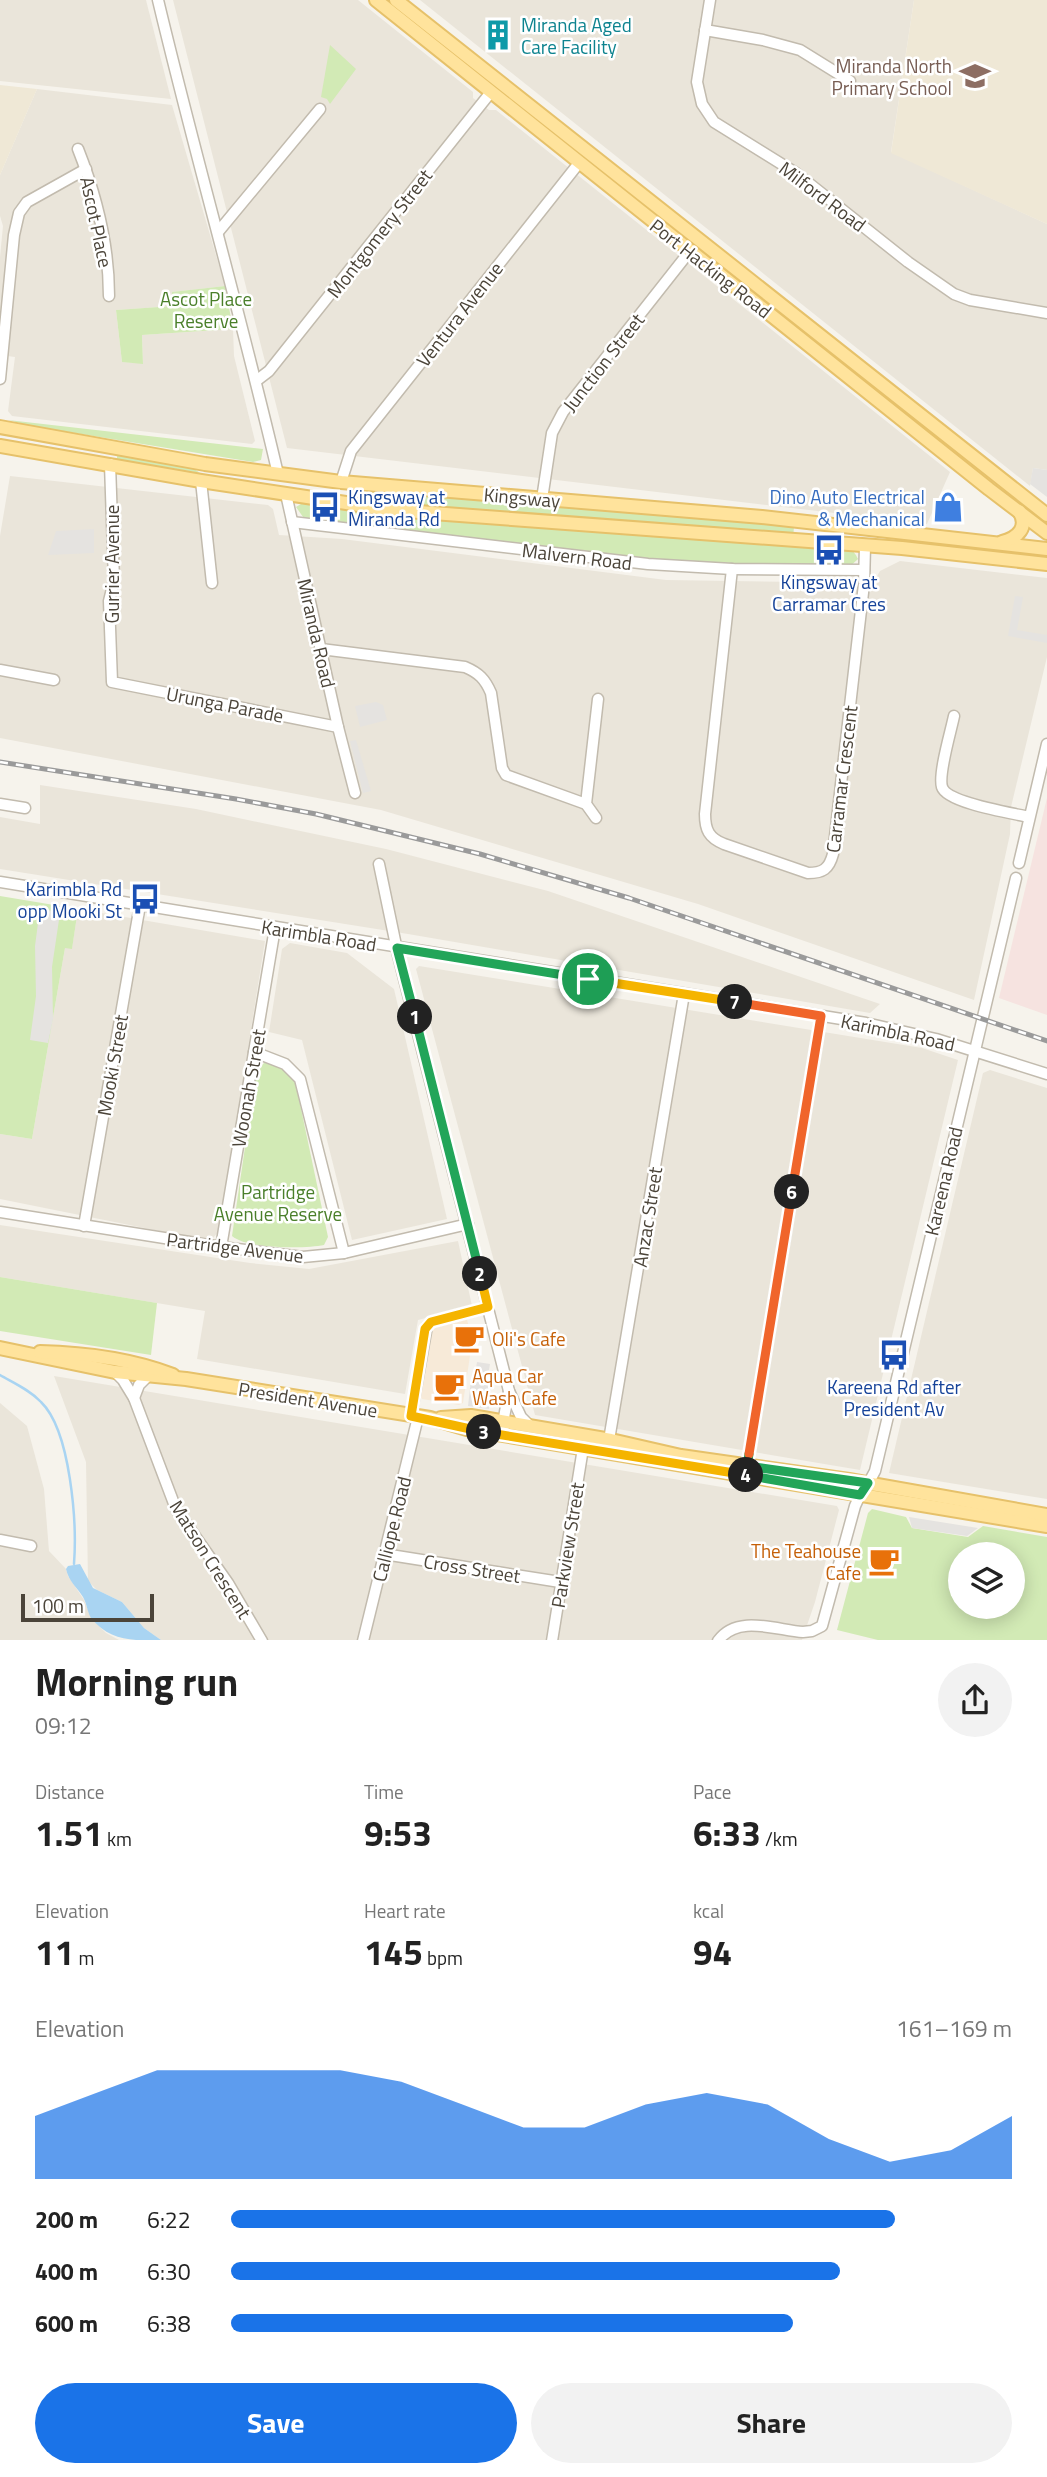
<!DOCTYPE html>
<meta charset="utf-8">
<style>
:root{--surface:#fff;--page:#f2f2f2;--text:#222;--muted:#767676;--accent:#1a73e8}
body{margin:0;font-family:"Titillium Web",sans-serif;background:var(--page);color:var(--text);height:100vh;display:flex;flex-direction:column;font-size:26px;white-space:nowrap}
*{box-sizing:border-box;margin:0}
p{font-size:23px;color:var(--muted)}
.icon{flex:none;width:38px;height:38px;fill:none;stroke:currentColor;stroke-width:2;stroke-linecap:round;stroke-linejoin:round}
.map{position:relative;height:1640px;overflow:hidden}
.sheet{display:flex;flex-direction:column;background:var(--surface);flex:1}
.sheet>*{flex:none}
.controls{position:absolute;left:948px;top:1542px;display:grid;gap:14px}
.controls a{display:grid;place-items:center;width:77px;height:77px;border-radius:50%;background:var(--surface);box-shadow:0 4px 18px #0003;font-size:35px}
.scale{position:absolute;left:21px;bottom:18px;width:133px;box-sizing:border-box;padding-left:7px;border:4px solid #4b4439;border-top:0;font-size:19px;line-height:24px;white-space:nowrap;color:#4b4439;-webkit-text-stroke:5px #fff;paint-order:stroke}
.pin{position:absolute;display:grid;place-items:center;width:60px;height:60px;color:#fff;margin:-30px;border:4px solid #fff;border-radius:50%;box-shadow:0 2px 7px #0007}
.km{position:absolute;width:35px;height:35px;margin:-18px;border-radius:50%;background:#222;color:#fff;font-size:19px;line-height:35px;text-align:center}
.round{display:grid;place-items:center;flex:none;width:74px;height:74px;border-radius:37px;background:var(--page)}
.headline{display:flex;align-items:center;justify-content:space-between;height:119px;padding:0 35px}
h1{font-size:38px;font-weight:700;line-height:52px}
.figures{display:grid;grid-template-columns:repeat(3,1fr);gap:10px;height:119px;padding:7px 35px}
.figures div{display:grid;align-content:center}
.figures b{font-size:35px;font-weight:700}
.figures small{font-size:19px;font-weight:400}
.figures p{font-size:19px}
.chart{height:196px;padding:14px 35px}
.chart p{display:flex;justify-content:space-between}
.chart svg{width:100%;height:126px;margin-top:7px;fill:var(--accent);opacity:.7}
.cta{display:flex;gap:14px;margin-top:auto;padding:14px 35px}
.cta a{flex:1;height:80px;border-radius:42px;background:var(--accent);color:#fff;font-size:28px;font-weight:700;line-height:80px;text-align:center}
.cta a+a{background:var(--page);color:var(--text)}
ul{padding:0 35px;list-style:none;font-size:23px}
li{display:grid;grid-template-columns:112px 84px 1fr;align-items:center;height:52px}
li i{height:18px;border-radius:9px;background:var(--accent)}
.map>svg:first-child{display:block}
.residential{fill:#eae5da}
.commercial{fill:#f7ead8}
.education{fill:#efe8d6}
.medical{fill:#f6e3e0}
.green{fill:#d2eab5;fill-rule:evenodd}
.parking{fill:#e5e3e0}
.water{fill:#a9d4f2}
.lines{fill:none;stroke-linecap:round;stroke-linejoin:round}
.stream{stroke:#a9d4f2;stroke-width:2.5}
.minor-casing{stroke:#c2bbae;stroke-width:13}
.major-casing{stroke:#e6c16a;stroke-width:16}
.minor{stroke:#fff;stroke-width:10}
.major{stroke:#ffe39c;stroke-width:12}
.rail-casing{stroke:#9a9a9a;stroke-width:5}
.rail{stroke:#fff;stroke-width:2.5;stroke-dasharray:8;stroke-linecap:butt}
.split-1-casing{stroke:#fff;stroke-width:14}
.split-2-casing{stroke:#fff;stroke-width:14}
.split-3-casing{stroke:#fff;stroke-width:14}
.split-4-casing{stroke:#fff;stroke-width:14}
.split-5-casing{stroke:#fff;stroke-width:14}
.split-6-casing{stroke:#fff;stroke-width:14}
.split-7-casing{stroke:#fff;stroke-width:14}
.split-8-casing{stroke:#fff;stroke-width:14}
.split-1{stroke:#22a559;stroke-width:9}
.split-2{stroke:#22a559;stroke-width:9}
.split-3{stroke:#f5b400;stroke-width:9}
.split-4{stroke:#f5b400;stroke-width:9}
.split-5{stroke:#22a559;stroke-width:9}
.split-6{stroke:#f0652b;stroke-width:9}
.split-7{stroke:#f0652b;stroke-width:9}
.split-8{stroke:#f5b400;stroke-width:9}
.labels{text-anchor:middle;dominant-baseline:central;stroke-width:5;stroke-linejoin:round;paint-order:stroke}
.culture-label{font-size:19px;fill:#0d838f;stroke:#fff;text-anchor:start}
.education-label{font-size:19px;fill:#785e54;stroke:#fff;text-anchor:end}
.street-label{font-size:19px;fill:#4b4439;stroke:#fff}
.park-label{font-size:19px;fill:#4a7f2a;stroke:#fff}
.transit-label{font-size:19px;fill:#164399;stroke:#fff}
.shop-label{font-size:19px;fill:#366cbe;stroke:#fff;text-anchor:end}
.food-label{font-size:19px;fill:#c56008;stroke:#fff;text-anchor:start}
</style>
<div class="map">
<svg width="1047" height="1641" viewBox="0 0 1047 1641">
<rect width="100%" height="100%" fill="#f6f3ec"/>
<g class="residential">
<path d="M0 0H146L171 99 0 81Z"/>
<path d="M173 0H358L473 92V98L489 110H496L950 472 927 524 287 448Z"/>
<path d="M420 0H914L891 152 1047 224V470L1033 468 1030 486Z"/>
<path d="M37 89 172 105 225 286 173 292 174 306 116 310 122 362 143 363 142 335 233 329 234 356 255 441 252 444 12 416 8 411 15 357 0 355V257L3 226 0 216V175Z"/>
<path d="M10 476 268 505 273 509 279 535 342 539 666 580 873 583 880 571 900 561 1047 578V657L1011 807 1010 834 974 1000 698 904 381 810 0 738V536Z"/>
<path d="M40 785 196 809 386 849 548 891 880 1004 870 1013 408 934 0 869V817L40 824Z"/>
<path d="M78 909 265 941 219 1231 213 1238 204 1240 0 1199V1134L32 1139 65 948H72Z"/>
<path d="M290 943 347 953 394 989 447 1219 352 1240 302 1040 269 1032 282 949Z"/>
<path d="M419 966 922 1048 958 1060 860 1470 535 1415 416 969Z"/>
<path d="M990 1070 1047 1088V1499L889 1473 983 1073Z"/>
<path d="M0 1225 250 1263 309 1269 458 1241 472 1306 418 1320 405 1394 197 1359 205 1311 0 1277Z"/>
<path d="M54 1376 837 1506 839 1510 815 1602 802 1640H161L144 1628 122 1602 97 1590 88 1581 86 1462Z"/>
<path d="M0 1403 27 1426 44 1489 49 1551 66 1569 68 1576 84 1600 92 1619 106 1633 119 1640H0Z"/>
</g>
<path class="commercial" d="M467 1319 472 1342 463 1403 459 1405 422 1399 420 1395 431 1329 436 1326Z"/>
<g class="education">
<path d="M914 0H1047V224L891 153Z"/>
<path d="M0 85 37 89 0 175Z"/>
</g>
<path class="medical" d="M1047 798V1015L999 998Z"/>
<g class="green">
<path d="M330 45 356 69 330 104 327 99 321 97Z"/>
<path d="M225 286 233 329 142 335 143 364 122 362 116 310 173 306 172 292Z"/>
<path d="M8 420 263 449 261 460 253 462 32 426Z"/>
<path d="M117 456C138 456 185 461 200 473L117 459Z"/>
<path d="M365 484 794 526 793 540C813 542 850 537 858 559L846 570 732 569 308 524 296 507 311 498 408 510 364 498Z"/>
<path d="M0 896 78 909 72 949 65 948 32 1139 0 1134Z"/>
<path d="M266 1062C281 1063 290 1072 296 1085L328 1237 324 1245C305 1249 247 1249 232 1236L256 1072 258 1067Z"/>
<path d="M0 1277 157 1303 151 1355 0 1331Z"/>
<path d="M872 1509 906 1517 912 1528 968 1537 983 1526 1047 1537V1640L882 1641 837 1630 868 1513ZM961 1554H1013V1606H961Z"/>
</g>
<g class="parking">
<path d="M1033 468 1047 470V497L1030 484Z"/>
<path d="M94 529V553L48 555 56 531Z"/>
<path d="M1015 596 1023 597 1017 630 1047 635V643L1008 636Z"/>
<path d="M376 702 383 705 387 720 360 727 355 706Z"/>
<path d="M356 740 371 791 363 793 350 741Z"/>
<path d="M40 908 60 913 52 967 53 1019 48 1043 30 1040 36 996 35 946Z"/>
<path d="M477 1362 490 1364 489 1370H493L489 1409 468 1406 471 1380H474Z"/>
<path d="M909 1517 978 1528 967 1536 912 1528Z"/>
</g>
<path class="water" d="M80 1564 93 1588 122 1602 144 1628 161 1640C132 1641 110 1641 91 1618 87 1611 87 1604 83 1597 77 1587 69 1582 66 1569L68 1566Z"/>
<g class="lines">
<path class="stream" d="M0 1375C14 1383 30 1390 41 1402 71 1431 77 1524 74 1564"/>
<g class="minor-casing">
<g id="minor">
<path d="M158 0C196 159 241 315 278 474"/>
<path d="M710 0 697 82 702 104 714 122 796 173 908 262 954 294 970 300 1047 313"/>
<path d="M705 30 763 40 800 50 850 81"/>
<path d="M78 149C97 197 109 245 109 296"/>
<path d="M218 232 320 109"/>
<path d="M0 379 14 235 19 213 27 202 86 169"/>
<path d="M256 381 269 371 491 92"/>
<path d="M110 464 114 581 109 601 112 682 338 727"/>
<path d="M201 481 212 583"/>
<path d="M341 482 351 451 579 163"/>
<path d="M286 494 338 727 355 793"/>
<path d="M542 499 552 433 563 412 690 251"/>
<path d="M292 522 648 564 732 569 864 570"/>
<path d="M732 569 705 814C705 830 709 838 724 844L808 873C823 873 829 869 833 854L864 584 865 546"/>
<path d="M321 649 465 667C479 673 485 679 491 693L502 768 506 775 586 804"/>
<path d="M0 670 54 680"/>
<path d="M954 716C951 731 938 774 942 787 947 803 1012 813 1029 817"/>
<path d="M0 804 25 808"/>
<path d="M596 818 586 804 598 699"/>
<path d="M1019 863 1047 744"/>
<path d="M379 864 398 955 509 1391 521 1417 530 1426"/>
<path d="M0 882 866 1023 936 1039 1047 1074"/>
<path d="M254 1052 285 1064 300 1079 344 1253"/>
<path d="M0 1212 221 1247 303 1257 344 1253 468 1224"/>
<path d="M84 1226 140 905"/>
<path d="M221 1247 275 928"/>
<path d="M115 1372 123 1380 134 1398 176 1509 228 1583 262 1641"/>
<path d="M134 1398 139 1385 147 1377"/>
<path d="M411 1416 427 1326 431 1322 488 1307"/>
<path d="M504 1427C502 1417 508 1403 509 1391"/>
<path d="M609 1440 684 994"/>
<path d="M747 1466 821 1016"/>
<path d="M868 1484 875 1471 1016 878"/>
<path d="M0 1540 31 1546"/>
<path d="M384 1554 560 1582"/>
<path d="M363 1641 418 1417"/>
<path d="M552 1641 584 1442 568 1439"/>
<path d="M718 1641C737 1614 776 1630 803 1632L812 1631 822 1626 855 1506 860 1495"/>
</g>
</g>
<g class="major-casing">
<g id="major">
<path d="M376 0 989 489 1047 533"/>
<path d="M396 0 1047 515"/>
<path d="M0 427 205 464 341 482 762 517 1047 549"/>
<path d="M0 446 201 481 392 510 902 548 1047 564"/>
<path d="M1002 542C1018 538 1029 527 1019 511"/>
<path d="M0 1348 115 1372 186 1379 430 1418 467 1429 1047 1526"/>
<path d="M40 1352C84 1353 131 1359 173 1375"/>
<path d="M441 1418 471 1416 483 1418 611 1440 681 1456 849 1480 1047 1515"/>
</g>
</g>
<use href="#minor" class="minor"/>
<use href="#major" class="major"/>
<g class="rail-casing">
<path id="rail" d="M0 762 236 799 316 814 480 854 629 898 1047 1041"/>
</g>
<use href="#rail" class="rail"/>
</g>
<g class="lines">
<g class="split-1-casing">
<path id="split-1" d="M415 1017 397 948 588 979"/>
</g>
<g class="split-2-casing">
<path id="split-2" d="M415 1017 480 1274"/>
</g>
<g class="split-3-casing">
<path id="split-3" d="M480 1274 488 1307 431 1322 425 1329 411 1416 484 1432"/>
</g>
<g class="split-4-casing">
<path id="split-4" d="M484 1432 746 1475"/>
</g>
<g class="split-5-casing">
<path id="split-5" d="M746 1475 860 1495 868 1483 747 1466 749 1454"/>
</g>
<g class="split-6-casing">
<path id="split-6" d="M749 1454 792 1192"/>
</g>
<g class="split-7-casing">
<path id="split-7" d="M735 1002 821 1016 792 1192"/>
</g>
<g class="split-8-casing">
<path id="split-8" d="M588 979 735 1002"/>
</g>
<use href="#split-1" class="split-1"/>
<use href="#split-2" class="split-2"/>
<use href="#split-3" class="split-3"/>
<use href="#split-4" class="split-4"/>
<use href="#split-5" class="split-5"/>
<use href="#split-6" class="split-6"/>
<use href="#split-7" class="split-7"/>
<use href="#split-8" class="split-8"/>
</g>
<defs>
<g id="building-bare" transform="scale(2.415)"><path d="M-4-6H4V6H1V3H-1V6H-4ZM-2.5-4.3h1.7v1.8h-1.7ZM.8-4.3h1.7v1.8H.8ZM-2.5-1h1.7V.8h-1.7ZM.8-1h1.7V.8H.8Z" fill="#0f9aa8" stroke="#fff" stroke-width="2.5" paint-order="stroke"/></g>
<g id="school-bare" transform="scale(2.415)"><path d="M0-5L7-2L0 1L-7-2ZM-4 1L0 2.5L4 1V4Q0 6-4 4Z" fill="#8d6e63" stroke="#fff" stroke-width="2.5" paint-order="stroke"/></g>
<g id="bus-bare" transform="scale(2.415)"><path d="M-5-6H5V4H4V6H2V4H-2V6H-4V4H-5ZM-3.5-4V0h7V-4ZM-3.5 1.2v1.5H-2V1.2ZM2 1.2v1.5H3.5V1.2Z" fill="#1a4fb4" stroke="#fff" stroke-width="2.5" paint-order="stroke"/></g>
<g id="shop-bare" transform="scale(2.415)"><path d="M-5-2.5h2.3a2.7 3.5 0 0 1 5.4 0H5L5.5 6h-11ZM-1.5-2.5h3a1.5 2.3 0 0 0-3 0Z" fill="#3f7fe0" stroke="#fff" stroke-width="2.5" paint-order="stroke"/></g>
<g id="cafe-bare" transform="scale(2.415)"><path d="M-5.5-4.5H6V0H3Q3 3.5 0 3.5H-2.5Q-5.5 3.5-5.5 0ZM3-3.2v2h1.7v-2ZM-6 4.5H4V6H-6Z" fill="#e8710a" stroke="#fff" stroke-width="2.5" paint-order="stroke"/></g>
</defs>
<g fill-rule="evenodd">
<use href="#building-bare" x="498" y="35"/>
<use href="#school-bare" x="975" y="76"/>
<use href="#bus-bare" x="325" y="507"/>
<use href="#shop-bare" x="948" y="507"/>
<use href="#bus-bare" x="829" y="550"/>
<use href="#bus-bare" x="145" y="899"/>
<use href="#cafe-bare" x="469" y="1338"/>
<use href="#bus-bare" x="894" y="1355"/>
<use href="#cafe-bare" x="449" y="1386"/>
<use href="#cafe-bare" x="884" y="1561"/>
</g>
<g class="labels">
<g class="culture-label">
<text x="521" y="24">Miranda Aged<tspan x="521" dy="22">Care Facility</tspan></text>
</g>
<g class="education-label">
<text x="952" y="65">Miranda North<tspan x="952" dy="22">Primary School</tspan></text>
</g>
<g class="street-label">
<text transform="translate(823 196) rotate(37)">Milford Road</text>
<text transform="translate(97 222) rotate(78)">Ascot Place</text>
<text transform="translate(379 233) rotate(-52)">Montgomery Street</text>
<text transform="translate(711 268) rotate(38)">Port Hacking Road</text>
<text transform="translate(459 314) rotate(-52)">Ventura Avenue</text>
<text transform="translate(603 362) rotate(-52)">Junction Street</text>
<text transform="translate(522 497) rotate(5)">Kingsway</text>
<text transform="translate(577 556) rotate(7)">Malvern Road</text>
<text transform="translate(111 564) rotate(-90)">Gurrier Avenue</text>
<text transform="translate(317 633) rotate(77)">Miranda Road</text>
<text transform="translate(225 704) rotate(11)">Urunga Parade</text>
<text transform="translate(841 779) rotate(-83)">Carramar Crescent</text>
<text transform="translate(319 935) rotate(9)">Karimbla Road</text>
<text transform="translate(898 1032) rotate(12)">Karimbla Road</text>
<text transform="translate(112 1065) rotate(-80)">Mooki Street</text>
<text transform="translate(248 1088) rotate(-80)">Woonah Street</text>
<text transform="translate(943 1181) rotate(-77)">Kareena Road</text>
<text transform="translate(647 1217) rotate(-81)">Anzac Street</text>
<text transform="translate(235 1247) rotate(7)">Partridge Avenue</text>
<text transform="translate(308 1399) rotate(9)">President Avenue</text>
<text transform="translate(391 1529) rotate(-76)">Calliope Road</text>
<text transform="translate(567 1545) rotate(-81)">Parkview Street</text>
<text transform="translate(211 1559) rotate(58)">Matson Crescent</text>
<text transform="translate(472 1568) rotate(9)">Cross Street</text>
</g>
<g class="park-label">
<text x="206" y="298">Ascot Place<tspan x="206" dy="22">Reserve</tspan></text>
<text x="278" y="1191">Partridge<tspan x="278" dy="22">Avenue Reserve</tspan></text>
</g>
<g class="transit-label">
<text x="348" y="496" text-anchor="start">Kingsway at<tspan x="348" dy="22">Miranda Rd</tspan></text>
<text x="829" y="581">Kingsway at<tspan x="829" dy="22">Carramar Cres</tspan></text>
<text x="122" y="888" text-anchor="end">Karimbla Rd<tspan x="122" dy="22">opp Mooki St</tspan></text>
<text x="894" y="1386">Kareena Rd after<tspan x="894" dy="22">President Av</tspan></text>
</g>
<g class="shop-label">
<text x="925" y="496">Dino Auto Electrical<tspan x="925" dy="22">&amp; Mechanical</tspan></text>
</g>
<g class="food-label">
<text x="492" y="1338">Oli's Cafe</text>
<text x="472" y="1375">Aqua Car<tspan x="472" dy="22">Wash Cafe</tspan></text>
<text x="861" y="1550" text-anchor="end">The Teahouse<tspan x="861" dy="22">Cafe</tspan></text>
</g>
</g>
</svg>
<div class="controls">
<a><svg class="icon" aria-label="layers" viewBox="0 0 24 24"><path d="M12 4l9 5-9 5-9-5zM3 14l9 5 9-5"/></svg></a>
</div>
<div class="scale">100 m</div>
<div class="pin" style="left:588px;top:979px;background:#1e9e55"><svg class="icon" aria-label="arrive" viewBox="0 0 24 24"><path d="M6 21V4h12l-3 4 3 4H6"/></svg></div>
<b class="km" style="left:415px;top:1017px">1</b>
<b class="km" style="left:480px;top:1274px">2</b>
<b class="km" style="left:484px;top:1432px">3</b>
<b class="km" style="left:746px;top:1475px">4</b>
<b class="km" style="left:792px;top:1192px">6</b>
<b class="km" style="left:735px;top:1002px">7</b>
</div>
<section class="sheet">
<div class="headline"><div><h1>Morning run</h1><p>09:12</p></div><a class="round"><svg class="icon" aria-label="share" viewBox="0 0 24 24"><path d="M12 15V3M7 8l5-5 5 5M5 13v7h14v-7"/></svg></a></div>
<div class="figures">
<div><p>Distance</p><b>1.51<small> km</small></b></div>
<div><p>Time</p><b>9:53</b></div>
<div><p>Pace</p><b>6:33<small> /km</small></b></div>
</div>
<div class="figures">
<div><p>Elevation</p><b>11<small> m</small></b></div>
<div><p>Heart rate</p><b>145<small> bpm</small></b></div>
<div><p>kcal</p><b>94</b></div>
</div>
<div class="chart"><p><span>Elevation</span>161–169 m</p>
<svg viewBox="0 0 160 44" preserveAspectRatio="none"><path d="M0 44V22L10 14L20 6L30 6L40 6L50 6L60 10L70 18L80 26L90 26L100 18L110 14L120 18L130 30L140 38L150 34L160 22V44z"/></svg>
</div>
<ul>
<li><b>200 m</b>6:22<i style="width:85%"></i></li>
<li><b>400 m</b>6:30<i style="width:78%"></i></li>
<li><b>600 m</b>6:38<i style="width:72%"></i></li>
</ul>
<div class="cta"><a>Save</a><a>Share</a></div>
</section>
